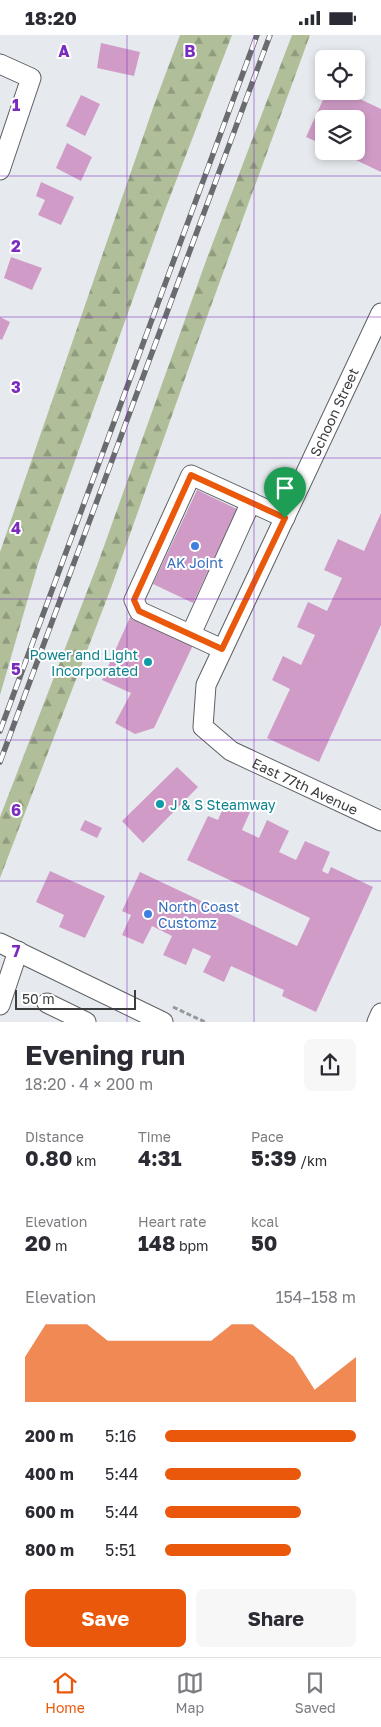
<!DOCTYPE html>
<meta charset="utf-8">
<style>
:root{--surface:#fff;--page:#f7f7f7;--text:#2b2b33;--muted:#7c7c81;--line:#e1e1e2;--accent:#ea580c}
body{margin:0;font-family:"Golos Text",sans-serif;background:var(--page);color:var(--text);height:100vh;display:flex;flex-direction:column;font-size:19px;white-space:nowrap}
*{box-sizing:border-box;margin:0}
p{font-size:16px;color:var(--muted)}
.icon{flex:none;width:28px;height:28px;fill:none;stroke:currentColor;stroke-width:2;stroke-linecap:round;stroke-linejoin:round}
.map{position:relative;height:987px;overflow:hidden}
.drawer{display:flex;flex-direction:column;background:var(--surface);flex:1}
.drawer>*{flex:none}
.tools{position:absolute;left:315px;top:15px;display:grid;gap:10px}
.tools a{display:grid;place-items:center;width:50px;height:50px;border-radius:8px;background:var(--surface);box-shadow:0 2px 8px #0003;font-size:25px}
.scale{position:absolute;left:15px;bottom:12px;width:121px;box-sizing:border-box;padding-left:5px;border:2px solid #3b3c3e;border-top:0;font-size:14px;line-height:18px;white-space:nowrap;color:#3b3c3e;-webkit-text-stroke:4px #fff;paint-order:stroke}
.pin{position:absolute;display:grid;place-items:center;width:42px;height:42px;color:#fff;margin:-51px -21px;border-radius:50% 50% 50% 0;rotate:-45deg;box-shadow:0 0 5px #0007}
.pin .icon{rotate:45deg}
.round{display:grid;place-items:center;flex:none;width:52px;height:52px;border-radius:8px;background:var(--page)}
.overview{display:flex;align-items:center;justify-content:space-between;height:85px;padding:0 25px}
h1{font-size:28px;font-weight:700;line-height:38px}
.figures{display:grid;grid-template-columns:repeat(3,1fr);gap:8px;height:85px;padding:5px 25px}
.figures div{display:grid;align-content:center}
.figures b{font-size:21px;font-weight:700}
.figures small{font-size:14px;font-weight:400}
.figures p{font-size:14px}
.chart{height:140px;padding:10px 25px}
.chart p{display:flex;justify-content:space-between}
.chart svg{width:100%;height:90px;margin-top:5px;fill:var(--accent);opacity:.7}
.cta{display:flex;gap:10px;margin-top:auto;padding:10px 25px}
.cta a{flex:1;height:58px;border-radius:8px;background:var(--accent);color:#fff;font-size:20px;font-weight:700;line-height:58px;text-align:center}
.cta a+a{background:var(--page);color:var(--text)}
ul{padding:0 25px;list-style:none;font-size:16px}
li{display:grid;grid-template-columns:80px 60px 1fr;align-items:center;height:38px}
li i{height:12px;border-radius:6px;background:var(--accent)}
.status{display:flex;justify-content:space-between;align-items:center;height:35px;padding:0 25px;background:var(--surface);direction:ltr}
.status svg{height:14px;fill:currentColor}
.dock{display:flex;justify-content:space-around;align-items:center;height:70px;border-top:1px solid var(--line);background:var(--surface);font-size:14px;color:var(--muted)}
.dock a{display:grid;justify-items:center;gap:2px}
.dock .current{color:var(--accent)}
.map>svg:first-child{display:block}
.forest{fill:url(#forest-firs)}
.building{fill:#d09cc7}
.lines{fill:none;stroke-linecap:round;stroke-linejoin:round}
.minor-casing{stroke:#5d6063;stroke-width:21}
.path{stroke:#96999c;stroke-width:3;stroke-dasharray:5 2.5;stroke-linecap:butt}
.minor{stroke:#fff;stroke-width:19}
.rail-casing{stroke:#696b6e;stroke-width:5.5}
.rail{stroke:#fff;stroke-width:4;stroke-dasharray:11;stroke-linecap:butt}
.route-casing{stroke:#fff;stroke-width:10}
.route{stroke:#ea580c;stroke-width:6}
.grid{fill:none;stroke:#7b2cbf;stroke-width:1;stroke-opacity:0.55}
.shop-dot{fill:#3f7fe0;stroke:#fff;stroke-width:2}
.culture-dot{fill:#0f9aa8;stroke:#fff;stroke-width:2}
.labels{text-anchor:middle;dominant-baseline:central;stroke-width:4;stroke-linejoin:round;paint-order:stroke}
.street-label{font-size:14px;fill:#3b3c3e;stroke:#fff}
.shop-label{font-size:14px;fill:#366cbe;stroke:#fff}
.culture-label{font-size:14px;fill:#0d838f;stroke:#fff;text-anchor:end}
.grid-label{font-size:16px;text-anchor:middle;font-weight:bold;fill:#7b2cbf;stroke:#fff;stroke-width:4;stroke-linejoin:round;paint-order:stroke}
</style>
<div class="status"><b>18:20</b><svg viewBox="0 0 49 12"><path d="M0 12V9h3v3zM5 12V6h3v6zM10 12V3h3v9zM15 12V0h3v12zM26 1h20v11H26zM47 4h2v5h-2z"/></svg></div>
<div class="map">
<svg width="381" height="987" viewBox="0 0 381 987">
<defs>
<pattern id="forest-firs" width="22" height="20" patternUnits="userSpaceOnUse" patternTransform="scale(1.25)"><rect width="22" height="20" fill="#b0be99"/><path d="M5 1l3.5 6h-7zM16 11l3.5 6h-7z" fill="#909c7e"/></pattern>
</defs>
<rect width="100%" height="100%" fill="#e6eaee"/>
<g class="forest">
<path d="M180 0H232L163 180 38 529 0 660V517L154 70Z"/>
<path d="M292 0H310L200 301 111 553 0 843V782L98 528 207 223Z"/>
</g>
<g class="building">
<path d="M101 8 140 17 134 41 97 33Z"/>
<path d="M327 56H343L381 74V137L337 116H356V84H324V110L306 102Z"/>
<path d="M81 60 100 69 85 101 66 91Z"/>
<path d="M67 108 92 122 81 146 56 133Z"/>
<path d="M41 147 74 162 61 190 38 180 45 165 36 161Z"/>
<path d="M11 222 42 233 32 255 4 243Z"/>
<path d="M0 282 10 287 2 305 0 304Z"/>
<path d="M197 455 237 474 193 568 153 549Z"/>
<path d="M381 478V590L319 727 267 703 290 654 272 645 283 621 301 630 315 600 297 592 308 567 327 576 342 543 324 535 338 504 364 516Z"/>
<path d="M131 580 194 608 154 693 135 699 115 688 131 658 102 645Z"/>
<path d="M177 732 198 752 143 808 122 786Z"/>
<path d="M226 766 250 777 242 795 259 803 267 785 289 796 279 817 296 825 305 806 330 817 322 836 328 839 331 832 373 852 316 977 282 961 284 955 231 931 224 947 203 937 211 921 193 913 186 930 163 920 172 901 152 891 143 909 122 900 131 880 122 876 140 837 297 911 310 883 187 825 208 781 218 785Z"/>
<path d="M85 785 102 793 97 803 80 795Z"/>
<path d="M50 836 105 861 85 903 59 892 64 880 36 867Z"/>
</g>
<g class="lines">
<g class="minor-casing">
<g id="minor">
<path d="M0 29 31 43 0 135"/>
<path id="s1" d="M381 278 206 650 203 692 231 716 381 786"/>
<path d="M191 599 251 467"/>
<path d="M222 614 139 576 134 565 191 440 285 483"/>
<path d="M0 908 163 987"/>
<path d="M47 968 86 987"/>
<path d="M0 970 18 916"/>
<path d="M377 987 381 978"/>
</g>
</g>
<path class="path" d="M173 972 205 987"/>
<use href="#minor" class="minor"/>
<g class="rail-casing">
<g id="rail">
<path d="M0 696 257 0"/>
<path d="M0 727 270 0"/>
</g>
</g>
<use href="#rail" class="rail"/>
</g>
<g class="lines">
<g class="route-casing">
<path id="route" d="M191 440 285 483 222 614 139 576 134 565Z"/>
</g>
<use href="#route" class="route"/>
</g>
<path class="grid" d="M127 0V987M254 0V987M0 141H381M0 282H381M0 423H381M0 564H381M0 705H381M0 846H381"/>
<g class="shop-dot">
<circle cx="195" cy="511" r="5"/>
<circle cx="148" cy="879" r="5"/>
</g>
<g class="culture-dot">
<circle cx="148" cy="627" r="5"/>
<circle cx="160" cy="769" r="5"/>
</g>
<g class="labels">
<g class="street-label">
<text transform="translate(334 377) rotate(-65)">Schoon Street</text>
<text stroke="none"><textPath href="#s1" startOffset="572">East 77th Avenue</textPath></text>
</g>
<g class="shop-label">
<text x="195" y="527">AK Joint</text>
<text x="158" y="871" text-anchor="start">North Coast<tspan x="158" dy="16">Customz</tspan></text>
</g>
<g class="culture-label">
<text x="138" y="619">Power and Light<tspan x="138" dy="16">Incorporated</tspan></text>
<text x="170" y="769" text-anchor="start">J &amp; S Steamway</text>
</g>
</g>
<g class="grid-label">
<text x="64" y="22">A</text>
<text x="190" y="22">B</text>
<text x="16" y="76">1</text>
<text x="16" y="217">2</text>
<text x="16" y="358">3</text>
<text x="16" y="499">4</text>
<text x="16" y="640">5</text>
<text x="16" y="781">6</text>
<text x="16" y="922">7</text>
</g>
</svg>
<div class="tools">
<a><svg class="icon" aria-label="locate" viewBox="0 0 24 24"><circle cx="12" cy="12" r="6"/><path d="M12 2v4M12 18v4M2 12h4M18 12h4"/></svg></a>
<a><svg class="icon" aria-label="layers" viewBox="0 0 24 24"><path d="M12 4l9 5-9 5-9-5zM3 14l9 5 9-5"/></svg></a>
</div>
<div class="scale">50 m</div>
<div class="pin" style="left:285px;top:483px;background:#1e9e55"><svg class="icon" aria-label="arrive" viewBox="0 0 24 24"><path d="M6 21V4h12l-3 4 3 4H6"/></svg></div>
</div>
<section class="drawer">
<div class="overview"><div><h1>Evening run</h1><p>18:20 · 4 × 200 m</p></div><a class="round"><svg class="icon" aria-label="share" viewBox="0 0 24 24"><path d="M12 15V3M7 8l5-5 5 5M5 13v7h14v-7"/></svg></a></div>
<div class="figures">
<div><p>Distance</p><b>0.80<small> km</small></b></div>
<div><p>Time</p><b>4:31</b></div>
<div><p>Pace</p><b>5:39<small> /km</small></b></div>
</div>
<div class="figures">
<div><p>Elevation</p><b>20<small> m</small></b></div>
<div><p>Heart rate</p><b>148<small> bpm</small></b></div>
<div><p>kcal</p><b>50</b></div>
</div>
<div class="chart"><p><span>Elevation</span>154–158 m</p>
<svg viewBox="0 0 160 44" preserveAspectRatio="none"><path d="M0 44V22L10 6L20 6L30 6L40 14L50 14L60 14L70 14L80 14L90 14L100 6L110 6L120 14L130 22L140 38L150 30L160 22V44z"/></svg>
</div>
<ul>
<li><b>200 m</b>5:16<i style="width:100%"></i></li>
<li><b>400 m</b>5:44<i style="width:71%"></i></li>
<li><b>600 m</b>5:44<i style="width:71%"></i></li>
<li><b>800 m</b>5:51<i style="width:66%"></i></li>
</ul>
<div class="cta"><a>Save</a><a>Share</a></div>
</section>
<nav class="dock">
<a class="current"><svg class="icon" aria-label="home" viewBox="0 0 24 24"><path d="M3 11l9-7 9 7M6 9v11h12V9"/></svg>Home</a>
<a><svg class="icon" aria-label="map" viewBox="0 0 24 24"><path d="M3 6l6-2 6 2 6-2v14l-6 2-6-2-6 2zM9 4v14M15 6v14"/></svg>Map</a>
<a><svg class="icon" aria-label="saved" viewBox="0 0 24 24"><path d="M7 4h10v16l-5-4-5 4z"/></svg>Saved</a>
</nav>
